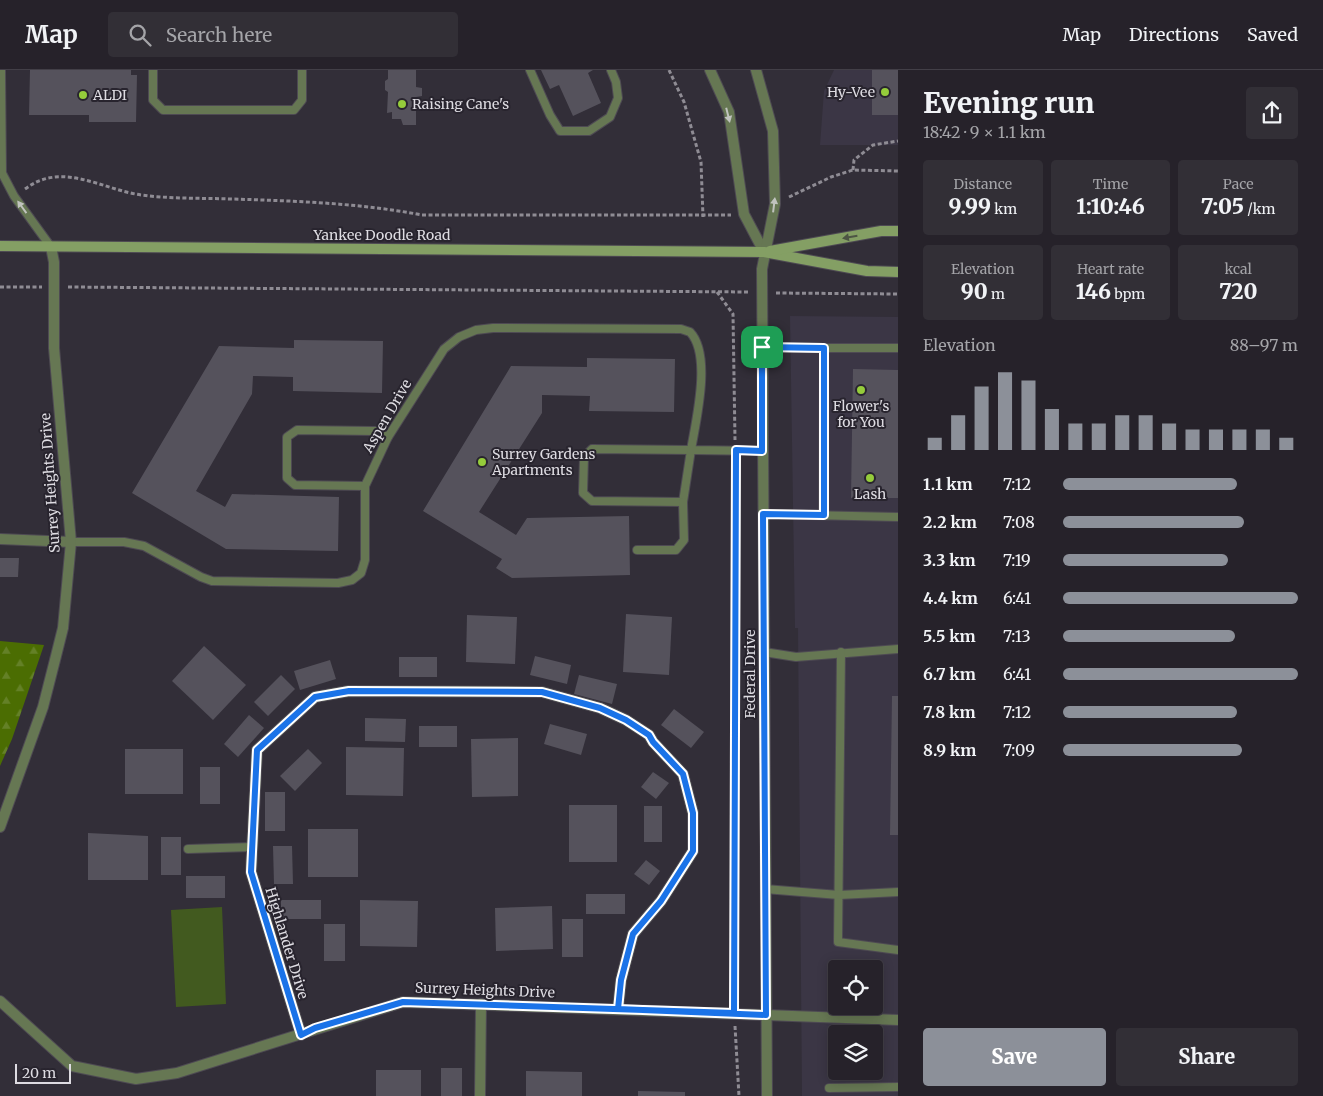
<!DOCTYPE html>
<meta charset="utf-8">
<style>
:root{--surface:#26222a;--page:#322f36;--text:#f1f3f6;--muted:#a4a4a8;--line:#423f47;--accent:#8c9099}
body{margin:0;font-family:Merriweather,serif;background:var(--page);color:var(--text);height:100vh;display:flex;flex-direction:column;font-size:19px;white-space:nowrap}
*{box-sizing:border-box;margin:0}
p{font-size:16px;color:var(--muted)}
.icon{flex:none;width:28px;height:28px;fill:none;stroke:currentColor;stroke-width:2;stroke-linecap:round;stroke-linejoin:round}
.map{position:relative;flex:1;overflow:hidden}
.details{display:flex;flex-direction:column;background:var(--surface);width:425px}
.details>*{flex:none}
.buttons{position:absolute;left:828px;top:890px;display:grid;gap:10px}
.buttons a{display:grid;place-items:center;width:55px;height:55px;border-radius:5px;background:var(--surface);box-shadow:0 2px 12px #0003,0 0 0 1px var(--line);font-size:25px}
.scale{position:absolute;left:15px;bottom:12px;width:56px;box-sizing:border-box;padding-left:5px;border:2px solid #dedce2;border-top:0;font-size:14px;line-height:18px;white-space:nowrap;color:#dedce2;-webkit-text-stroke:4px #28242e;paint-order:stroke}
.pin{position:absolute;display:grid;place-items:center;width:42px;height:42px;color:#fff;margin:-21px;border-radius:10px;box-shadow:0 2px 8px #0006}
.round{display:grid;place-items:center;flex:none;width:52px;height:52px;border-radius:5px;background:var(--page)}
.head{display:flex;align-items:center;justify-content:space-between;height:85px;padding:0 25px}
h1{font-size:28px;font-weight:800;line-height:38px}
.stats{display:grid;grid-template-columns:repeat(3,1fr);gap:8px;height:85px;padding:5px 25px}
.stats div{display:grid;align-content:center;border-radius:5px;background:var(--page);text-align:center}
.stats b{font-size:21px;font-weight:800}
.stats small{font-size:14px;font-weight:400}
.stats p{font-size:14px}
.chart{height:140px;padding:10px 25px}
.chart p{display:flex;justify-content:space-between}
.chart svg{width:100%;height:90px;margin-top:5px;stroke:var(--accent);stroke-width:6}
.button{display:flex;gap:10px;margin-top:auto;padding:10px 25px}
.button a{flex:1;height:58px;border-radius:5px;background:var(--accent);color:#fff;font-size:20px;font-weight:800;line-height:58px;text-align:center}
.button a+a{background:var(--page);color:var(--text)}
ul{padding:0 25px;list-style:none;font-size:16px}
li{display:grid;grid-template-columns:80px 60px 1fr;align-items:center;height:38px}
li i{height:12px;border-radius:6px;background:var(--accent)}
header{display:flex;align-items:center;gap:30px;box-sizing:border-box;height:70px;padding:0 25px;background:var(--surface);border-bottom:1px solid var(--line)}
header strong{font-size:24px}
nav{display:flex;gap:28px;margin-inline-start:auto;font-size:18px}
.search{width:350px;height:45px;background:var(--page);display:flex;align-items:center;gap:12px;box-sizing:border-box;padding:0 18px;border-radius:5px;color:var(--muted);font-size:19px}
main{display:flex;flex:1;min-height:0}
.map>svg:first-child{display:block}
.built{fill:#3b3645;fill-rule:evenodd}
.green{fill:#425a1f}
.forest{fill:url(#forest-firs)}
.building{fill:#55525c}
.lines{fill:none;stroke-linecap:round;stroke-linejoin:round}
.service-casing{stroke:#4e4a53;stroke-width:10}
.minor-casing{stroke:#4e4a53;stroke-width:12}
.tertiary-casing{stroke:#4e4a53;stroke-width:12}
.secondary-casing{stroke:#4e4a53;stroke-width:12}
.path{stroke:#8f8c94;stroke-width:3;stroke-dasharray:4 2.5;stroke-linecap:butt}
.service{stroke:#667753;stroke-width:8}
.minor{stroke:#667753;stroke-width:10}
.tertiary{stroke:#667753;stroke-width:10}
.secondary{stroke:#849f64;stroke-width:10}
.oneway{fill:#c0c3be}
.oneway2{fill:#4d5544}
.route-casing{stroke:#fff;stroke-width:10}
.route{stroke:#1a73e8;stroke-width:6}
.poi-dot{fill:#95cc3b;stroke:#28242e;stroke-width:2}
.labels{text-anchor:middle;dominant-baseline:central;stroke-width:4;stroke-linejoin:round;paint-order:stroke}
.poi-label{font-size:14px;fill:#dedce2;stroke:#28242e;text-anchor:start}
.street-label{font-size:14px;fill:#dedce2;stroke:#28242e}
</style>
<header>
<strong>Map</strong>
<div class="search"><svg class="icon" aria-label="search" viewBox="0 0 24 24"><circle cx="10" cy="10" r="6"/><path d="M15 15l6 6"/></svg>Search here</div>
<nav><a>Map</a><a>Directions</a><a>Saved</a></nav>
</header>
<main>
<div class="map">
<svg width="898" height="1026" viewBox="0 0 898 1026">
<defs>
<pattern id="forest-firs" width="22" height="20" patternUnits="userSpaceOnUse" patternTransform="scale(1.25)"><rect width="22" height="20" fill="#4b6d02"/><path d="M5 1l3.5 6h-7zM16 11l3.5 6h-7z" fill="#648127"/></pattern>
</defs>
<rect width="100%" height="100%" fill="#322e38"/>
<g class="built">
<path d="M834 0H898V75H820L824 21Z"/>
<path d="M790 246 898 247V1026H802L798 558H795ZM836 899H874V936H836ZM836 964H874V1001H836Z"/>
</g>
<path class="green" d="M222 837 226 934 176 937 171 840Z"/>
<path class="forest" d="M0 571 44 575 12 669 0 696Z"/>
<g class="building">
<path d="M30 0H131V5H137L136 52H89V45H29Z"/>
<path d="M388 0H416V17L422 18V26L416 27V55H403L401 49H392V42L387 43 388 22 385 20V11L388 9Z"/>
<path d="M541 0H593L588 3 601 33 573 46 559 15 550 19Z"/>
<rect x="872" y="0" width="26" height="45"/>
<path d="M294 270 383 271 382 323 293 321V307L253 306 252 324 196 421 225 437 232 424 339 427 338 481 226 479 132 423 219 276 294 278Z"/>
<path d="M587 288 675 289 674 342 589 341 590 326 542 325V343L479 442 516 465 527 448 629 446 630 505 512 508 496 498 502 489 423 441 511 296 587 297Z"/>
<path d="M853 299 898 300V428H851Z"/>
<path d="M0 488H19L18 507H0Z"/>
<path d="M626 544 672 547 669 605 623 602Z"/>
<path d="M467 545 517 547 515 594 466 592Z"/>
<path d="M204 576 246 615 213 650 172 611Z"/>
<path d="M535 586 571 595 567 614 530 605Z"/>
<rect x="399" y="587" width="38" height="20"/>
<path d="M330 590 336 609 300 620 294 601Z"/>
<path d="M281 605 295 619 268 646 254 632Z"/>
<path d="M579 605 617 614 612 634 574 624Z"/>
<path d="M892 626H898V765H890Z"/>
<path d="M674 639 704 662 691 678 661 655Z"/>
<path d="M249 645 264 658 238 687 224 674Z"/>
<path d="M365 648 406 649 405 672 365 671Z"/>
<path d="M550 654 587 664 581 685 544 674Z"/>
<rect x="419" y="656" width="38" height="21"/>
<path d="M518 668V726L472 727 471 669Z"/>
<path d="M346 677 404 678 403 726 346 725Z"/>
<rect x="125" y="679" width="58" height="45"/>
<path d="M308 679 322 693 295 721 280 706Z"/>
<rect x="200" y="697" width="20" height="37"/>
<path d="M653 702 669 713 656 729 641 717Z"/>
<rect x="265" y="722" width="20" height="39"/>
<rect x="569" y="735" width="48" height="57"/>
<rect x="644" y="736" width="18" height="36"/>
<rect x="308" y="759" width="50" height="48"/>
<path d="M88 763 148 766V810H88Z"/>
<rect x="161" y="767" width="20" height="38"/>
<path d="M273 776H292L293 814H274Z"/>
<path d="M646 790 660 801 649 815 634 804Z"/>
<rect x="186" y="806" width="39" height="22"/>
<rect x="586" y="824" width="39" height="20"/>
<rect x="281" y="830" width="40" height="19"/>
<path d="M360 830 418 831 417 877 360 876Z"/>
<path d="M552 836 553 879 496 881 495 838Z"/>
<rect x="562" y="849" width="21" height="38"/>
<rect x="324" y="854" width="21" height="37"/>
<rect x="441" y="998" width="21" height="28"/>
<rect x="376" y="1000" width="45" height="26"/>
<path d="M526 1001 582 1002V1026H526Z"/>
<path d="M638 1021 685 1022V1026H638Z"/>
</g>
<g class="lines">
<g class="service-casing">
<g id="service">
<path d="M1 0 2 103 14 126 51 177"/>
<path d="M153 0V30L163 40H294L302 30V0"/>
<path d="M530 0 550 45 560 61H589L610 47 618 28 616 12 611 0"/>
<path d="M762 277 824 278 823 445"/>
<path d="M824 278H898"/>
<path d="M592 379 691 380 683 432 592 431 583 423 584 387Z"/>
<path d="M365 416 295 415 287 408V367L297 360 375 361 388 367"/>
<path d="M763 444 898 447"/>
<path d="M71 472H124L144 476 201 507 212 511 338 513 352 510 361 503 365 490V416L388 367 444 279 459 267 476 260 493 258 681 259 690 262C712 285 696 350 691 380L763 381"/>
<path d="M637 480H676L684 470 683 432"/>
<path d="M764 582 796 587 898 579"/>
<path d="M841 582 838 872 898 880"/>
<path d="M188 779 252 777"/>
<path d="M765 819 839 825 898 822"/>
<path d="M829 1018 898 1017"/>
</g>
</g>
<g class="minor-casing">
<g id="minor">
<path d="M0 469 71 472"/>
<path d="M0 757 43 637 56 586 63 558 71 472 54 278V192L51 177"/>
<path d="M0 931 72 996 136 1009 177 1003 403 932 766 945"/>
<path d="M301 965 251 802 257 680 315 627 349 621 542 622 600 638 626 650 649 665 653 672 683 704 693 743V781L661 831 633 864 621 910 618 939"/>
<path d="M480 1026 481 934"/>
</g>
</g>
<g class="tertiary-casing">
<g id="tertiary">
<path d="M710 0 729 42 744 144 764 182"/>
<path d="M756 0 773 61 775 134 762 199 767 1026"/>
<path d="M766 945 898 950"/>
</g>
</g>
<g class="secondary-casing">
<g id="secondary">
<path d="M0 176 764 182 867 201 898 202"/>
<path d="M770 181 881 161H898"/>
</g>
</g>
<g class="path">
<path d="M669 0 684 32 701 92 703 147"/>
<path d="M853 100 854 90 873 75 898 71"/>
<path d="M25 119C62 91 101 119 141 125 171 129 202 128 232 129 296 131 359 133 422 145H731"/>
<path d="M789 127 831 107 853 100 898 101"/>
<path d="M0 217H42"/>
<path d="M68 217 749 222"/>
<path d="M717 222 733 244 735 370"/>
<path d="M776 223 898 224"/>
<path d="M734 930 736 391"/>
<path d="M735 956 739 1026"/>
</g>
<use href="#service" class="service"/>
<use href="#minor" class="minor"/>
<use href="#tertiary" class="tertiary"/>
<use href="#secondary" class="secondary"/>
</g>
<defs><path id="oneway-solid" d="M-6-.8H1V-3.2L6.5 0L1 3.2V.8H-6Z" transform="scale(1.25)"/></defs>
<g class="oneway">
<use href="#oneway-solid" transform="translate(728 45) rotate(76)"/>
<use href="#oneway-solid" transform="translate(774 135) rotate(-83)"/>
<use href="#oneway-solid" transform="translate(22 137) rotate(-126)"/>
</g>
<use class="oneway2" href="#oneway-solid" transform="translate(850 167) rotate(170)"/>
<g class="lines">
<g class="route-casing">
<path id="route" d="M762 277V381L736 380 734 943 403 932 315 958 301 965 251 802 257 680 315 627 349 621 542 622 600 638 626 650 649 665 653 672 683 704 693 743V781L661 831 633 864 621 910 618 939 766 945 763 444 824 445V278L762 277"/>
</g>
<use href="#route" class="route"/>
</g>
<g class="poi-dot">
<circle cx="885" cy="22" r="5"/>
<circle cx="83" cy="25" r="5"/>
<circle cx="402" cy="34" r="5"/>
<circle cx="861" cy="320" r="5"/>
<circle cx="482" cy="392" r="5"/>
<circle cx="870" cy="408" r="5"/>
</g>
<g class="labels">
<g class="poi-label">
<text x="875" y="22" text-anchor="end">Hy-Vee</text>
<text x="93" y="25">ALDI</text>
<text x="412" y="34">Raising Cane's</text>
<text x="861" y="336" text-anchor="middle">Flower's<tspan x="861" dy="16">for You</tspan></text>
<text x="492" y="384">Surrey Gardens<tspan x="492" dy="16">Apartments</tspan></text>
<text x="870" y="424" text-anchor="middle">Lash</text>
</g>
<g class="street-label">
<text x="382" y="165">Yankee Doodle Road</text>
<text transform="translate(387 346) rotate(-60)">Aspen Drive</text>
<text transform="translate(50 413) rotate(-94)">Surrey Heights Drive</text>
<text transform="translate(750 604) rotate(-90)">Federal Drive</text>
<text transform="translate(287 873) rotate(73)">Highlander Drive</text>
<text transform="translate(485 920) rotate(2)">Surrey Heights Drive</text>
</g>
</g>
</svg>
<div class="buttons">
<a><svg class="icon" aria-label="locate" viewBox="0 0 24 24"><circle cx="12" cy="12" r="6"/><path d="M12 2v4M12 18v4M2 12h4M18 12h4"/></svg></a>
<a><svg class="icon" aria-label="layers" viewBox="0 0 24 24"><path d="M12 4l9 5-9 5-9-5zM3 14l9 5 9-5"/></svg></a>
</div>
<div class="scale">20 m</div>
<div class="pin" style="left:762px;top:277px;background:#1e9e55"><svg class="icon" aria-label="arrive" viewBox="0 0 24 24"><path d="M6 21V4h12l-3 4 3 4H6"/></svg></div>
</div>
<section class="details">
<div class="head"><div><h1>Evening run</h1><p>18:42 · 9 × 1.1 km</p></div><a class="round"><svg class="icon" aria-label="share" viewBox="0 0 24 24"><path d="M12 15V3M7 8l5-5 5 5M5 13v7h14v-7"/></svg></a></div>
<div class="stats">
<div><p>Distance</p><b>9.99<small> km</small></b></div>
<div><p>Time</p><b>1:10:46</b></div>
<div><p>Pace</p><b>7:05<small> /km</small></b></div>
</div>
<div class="stats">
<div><p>Elevation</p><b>90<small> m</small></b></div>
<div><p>Heart rate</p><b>146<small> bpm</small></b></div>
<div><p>kcal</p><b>720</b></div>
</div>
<div class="chart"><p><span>Elevation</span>88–97 m</p>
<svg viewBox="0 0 160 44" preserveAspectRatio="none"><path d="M5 44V38M15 44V27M25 44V13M35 44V6M45 44V10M55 44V24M65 44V31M75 44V31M85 44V27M95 44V27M105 44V31M115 44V34M125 44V34M135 44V34M145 44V34M155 44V38"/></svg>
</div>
<ul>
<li><b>1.1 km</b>7:12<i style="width:74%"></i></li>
<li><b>2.2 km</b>7:08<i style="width:77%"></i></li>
<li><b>3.3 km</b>7:19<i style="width:70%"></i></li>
<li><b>4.4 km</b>6:41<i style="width:100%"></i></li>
<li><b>5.5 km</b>7:13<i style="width:73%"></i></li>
<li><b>6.7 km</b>6:41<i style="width:100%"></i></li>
<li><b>7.8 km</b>7:12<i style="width:74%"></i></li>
<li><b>8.9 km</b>7:09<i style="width:76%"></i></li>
</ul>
<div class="button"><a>Save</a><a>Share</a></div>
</section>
</main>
